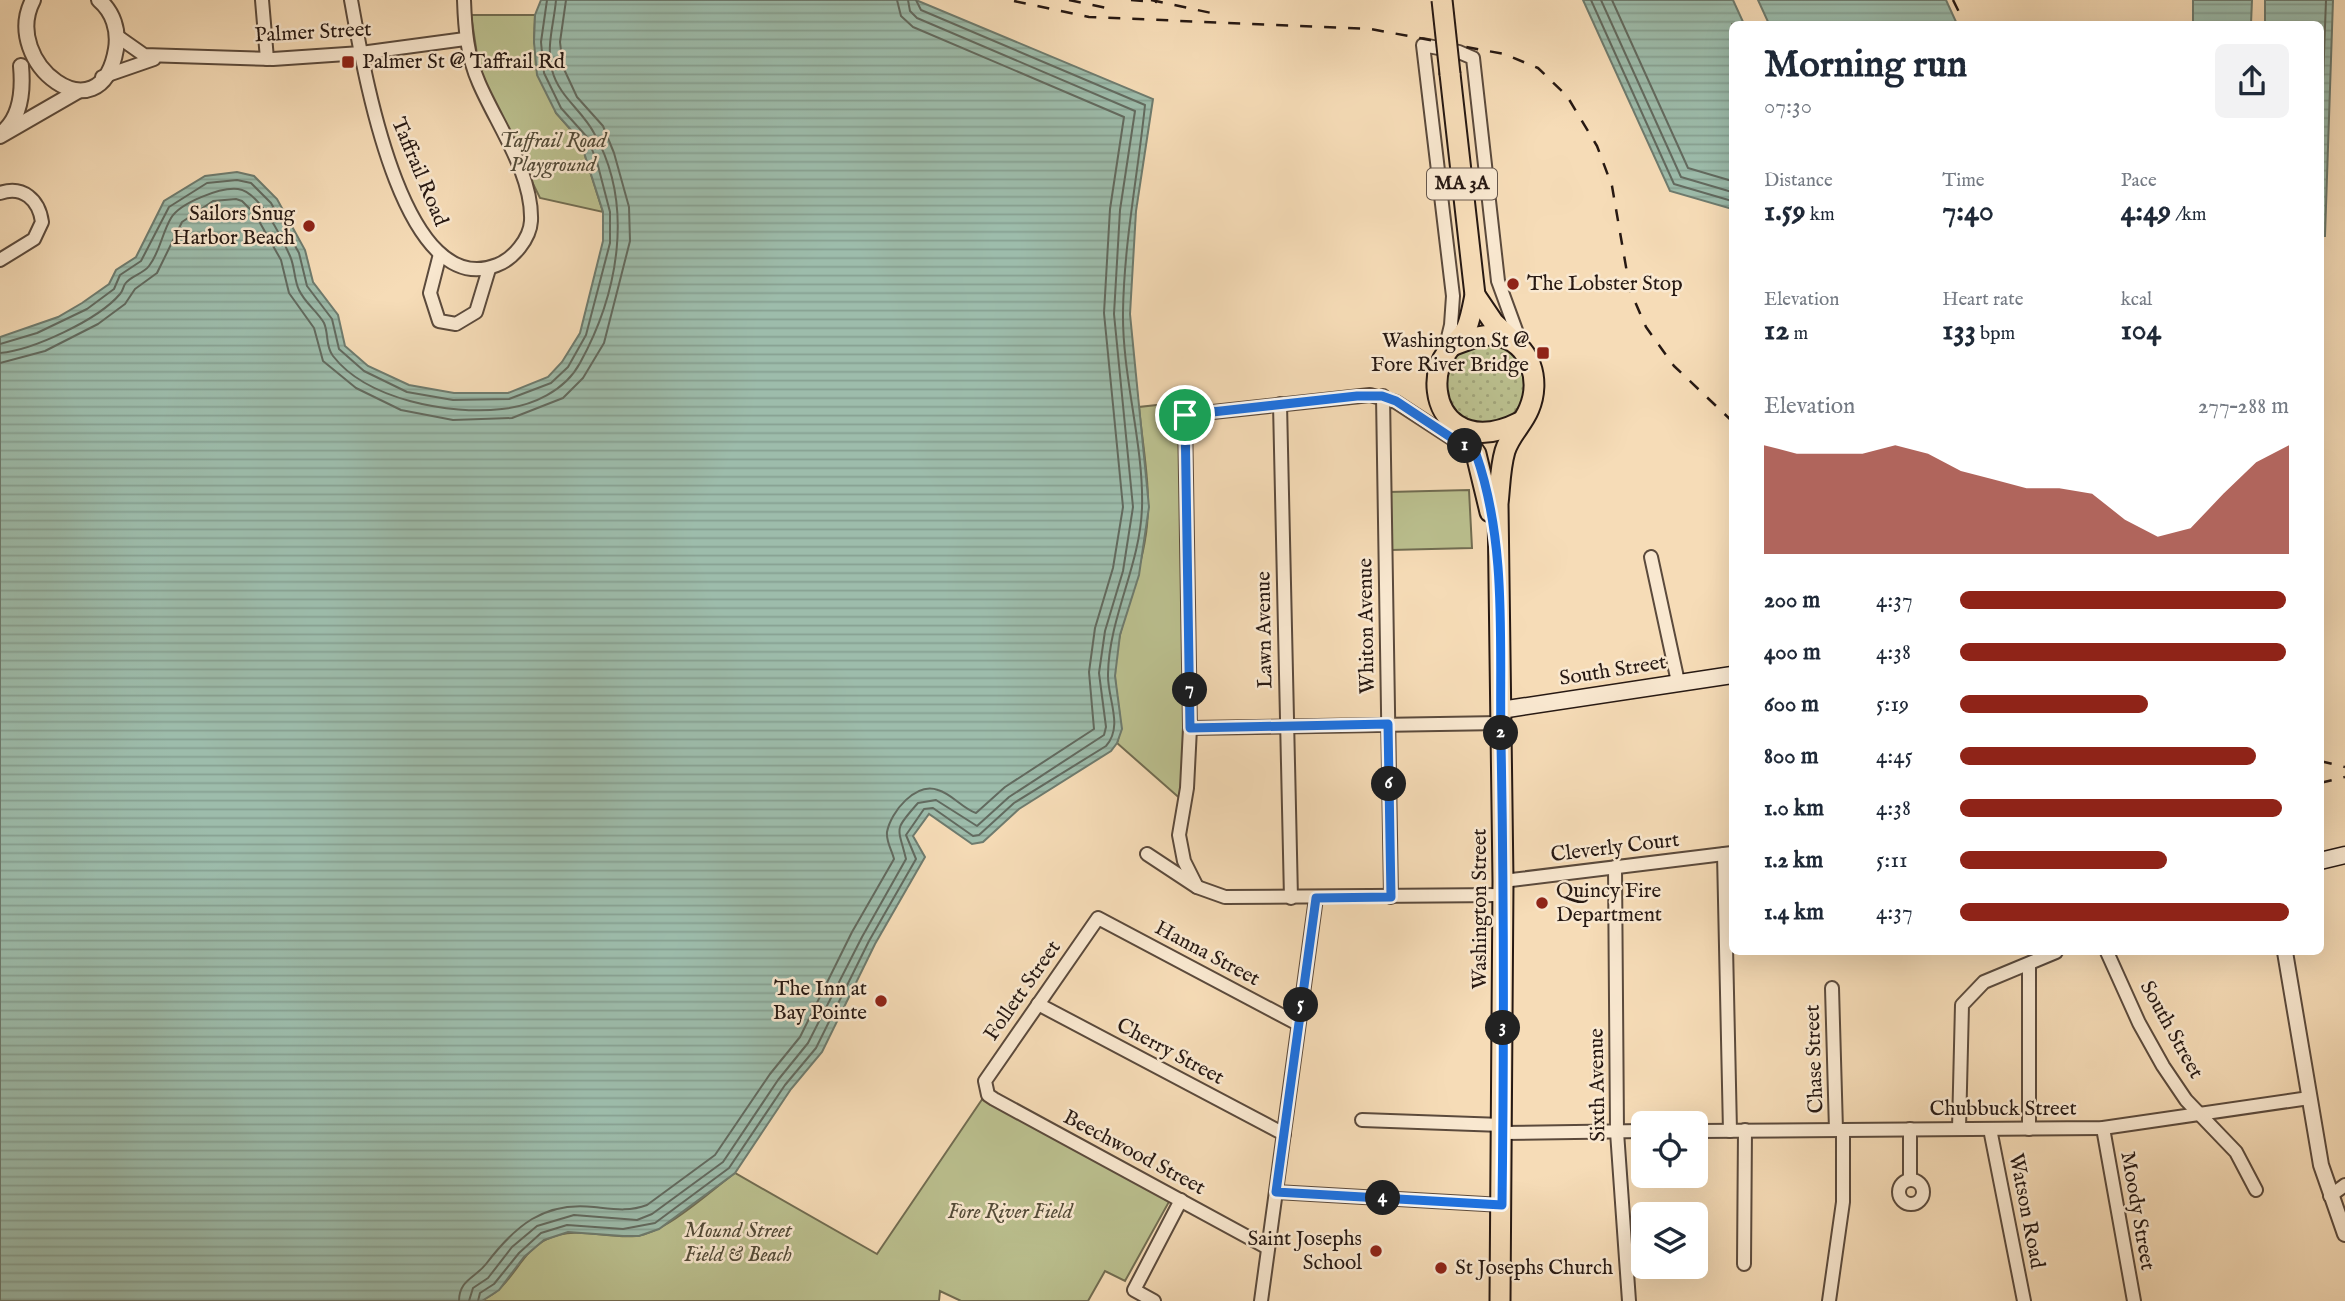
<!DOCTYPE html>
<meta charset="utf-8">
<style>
:root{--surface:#fff;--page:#f2f2f3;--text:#1f2937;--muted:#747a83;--accent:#8f2418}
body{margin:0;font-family:"IM FELL English",serif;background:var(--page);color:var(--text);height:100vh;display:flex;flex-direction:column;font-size:26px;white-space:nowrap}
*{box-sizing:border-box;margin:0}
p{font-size:23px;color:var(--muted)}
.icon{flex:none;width:38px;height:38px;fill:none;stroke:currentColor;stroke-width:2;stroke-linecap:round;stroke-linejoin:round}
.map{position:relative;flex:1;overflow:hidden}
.side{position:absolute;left:1729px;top:21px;width:595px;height:934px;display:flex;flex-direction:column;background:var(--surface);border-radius:10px;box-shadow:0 7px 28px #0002}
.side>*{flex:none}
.fabs{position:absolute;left:1631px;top:1111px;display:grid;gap:14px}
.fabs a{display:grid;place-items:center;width:77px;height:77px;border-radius:10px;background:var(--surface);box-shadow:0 7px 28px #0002;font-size:35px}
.pin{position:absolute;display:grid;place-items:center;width:60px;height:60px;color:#fff;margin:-30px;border:4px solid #fff;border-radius:50%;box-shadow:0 2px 7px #0007}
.km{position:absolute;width:35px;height:35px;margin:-18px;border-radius:50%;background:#222;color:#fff;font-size:19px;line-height:35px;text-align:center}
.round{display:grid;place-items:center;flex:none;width:74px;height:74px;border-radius:10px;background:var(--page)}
.head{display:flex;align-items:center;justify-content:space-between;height:119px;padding:0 35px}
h1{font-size:38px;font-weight:700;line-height:52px}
.figures{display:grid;grid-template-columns:repeat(3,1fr);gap:10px;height:119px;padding:7px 35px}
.figures div{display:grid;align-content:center}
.figures b{font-size:30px;font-weight:700}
.figures small{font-size:19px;font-weight:400}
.figures p{font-size:19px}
.chart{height:196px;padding:14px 35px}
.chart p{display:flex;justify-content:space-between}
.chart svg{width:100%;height:126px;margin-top:7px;fill:var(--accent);opacity:.7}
ul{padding:0 35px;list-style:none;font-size:23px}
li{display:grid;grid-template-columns:112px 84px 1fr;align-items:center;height:52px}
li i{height:18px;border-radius:9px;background:var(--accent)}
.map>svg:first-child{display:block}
.grass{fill:url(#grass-dots);stroke:#716c51;stroke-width:2}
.park{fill:#bbc08f;stroke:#716c51;stroke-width:2}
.water{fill:url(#water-rules);stroke:#6e7b6e;stroke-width:2}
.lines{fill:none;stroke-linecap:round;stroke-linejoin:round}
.shore{stroke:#626a5f;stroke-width:2}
.minor-casing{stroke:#5b4a3c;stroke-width:16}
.tertiary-casing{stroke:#5b4a3c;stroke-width:18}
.secondary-casing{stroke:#271913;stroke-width:19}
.primary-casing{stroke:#271913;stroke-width:23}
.minor{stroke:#f9e8d0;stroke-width:12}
.tertiary{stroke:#f9e8d0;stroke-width:14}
.secondary{stroke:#f9e8d0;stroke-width:16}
.primary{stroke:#f6dcb7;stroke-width:19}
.rail{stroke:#271913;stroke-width:2.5;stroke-dasharray:12 12;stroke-linecap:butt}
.primary-bridge-casing{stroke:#271913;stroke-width:23;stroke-linecap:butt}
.primary-bridge{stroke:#f6dcb7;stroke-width:19}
.route-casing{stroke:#fff;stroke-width:14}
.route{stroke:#1a73e8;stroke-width:9}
.poi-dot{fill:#8f2418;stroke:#f9e8d0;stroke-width:2.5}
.labels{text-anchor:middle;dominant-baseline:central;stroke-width:5;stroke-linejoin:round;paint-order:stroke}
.shield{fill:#f9e8d0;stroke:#66574c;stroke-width:2}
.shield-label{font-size:19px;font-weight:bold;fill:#271913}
.street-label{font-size:21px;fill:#271913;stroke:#f9e8d0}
.poi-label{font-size:21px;fill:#271913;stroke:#f9e8d0;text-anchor:start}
.park-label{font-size:21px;font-style:italic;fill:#534b38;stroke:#f9e8d0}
</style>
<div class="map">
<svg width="2345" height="1301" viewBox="0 0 2345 1301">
<defs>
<pattern id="grass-dots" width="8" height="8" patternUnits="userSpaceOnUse" patternTransform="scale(1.75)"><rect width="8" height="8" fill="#bbc08f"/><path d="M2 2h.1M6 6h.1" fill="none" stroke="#a1a47a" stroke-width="1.8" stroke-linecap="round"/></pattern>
<pattern id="water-rules" width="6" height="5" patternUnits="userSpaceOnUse" patternTransform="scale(1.75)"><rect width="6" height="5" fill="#9dbcab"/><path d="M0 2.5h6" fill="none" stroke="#87a192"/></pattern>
</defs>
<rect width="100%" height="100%" fill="#f6dcb7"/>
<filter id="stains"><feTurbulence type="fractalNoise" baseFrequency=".00286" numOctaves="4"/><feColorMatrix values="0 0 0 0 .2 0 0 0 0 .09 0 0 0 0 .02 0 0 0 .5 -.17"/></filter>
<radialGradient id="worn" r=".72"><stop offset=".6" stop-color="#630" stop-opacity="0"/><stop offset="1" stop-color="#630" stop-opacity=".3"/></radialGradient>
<path class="grass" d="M1489 341C1497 345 1509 348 1515 355 1538 380 1524 411 1497 426L1465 422C1441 395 1441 381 1459 351Z"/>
<g class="park">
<path d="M471 15H535L534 42 556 113 580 140 603 212 540 198 486 88 478 61Z"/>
<path d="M1184 402 1190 728 1184 802 1117 743C1125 720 1115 699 1115 675 1115 629 1138 585 1145 540 1153 496 1143 451 1139 407Z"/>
<path d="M1469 490 1472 548 1391 550 1389 492Z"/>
<path d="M983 1098 1170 1200 1125 1281 1105 1271 1088 1301H961L940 1291 939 1301H482C487 1297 494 1294 499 1289 516 1274 525 1249 547 1239 577 1225 605 1239 636 1236 667 1232 709 1192 735 1173L877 1254Z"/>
</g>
<g class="water">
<path d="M541 0H916L1153 99 1136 211 1130 314 1149 507 1139 575 1120 635 1115 676 1122 729 1117 743 1111 751 1019 809 983 842 972 844 929 814 913 836 925 857 875 944 822 1052 791 1089 735 1173 659 1229 639 1236H623L568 1232 544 1240 524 1257 499 1290 482 1301H0V337L58 317 82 303 109 284 116 270 136 257 164 201 205 176 237 172 254 176 277 199 305 250 313 282 338 315 345 346 368 366 409 385 454 393H508L548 377 562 362 580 333 603 241V212L580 140 556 113 537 75 534 42 535 15Z"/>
<path d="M1583 0H1733L1744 24H1732V209L1670 191Z"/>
<path d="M1758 0H1946L1957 24H1769Z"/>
<path d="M2193 0H2252L2251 24H2193Z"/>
<path d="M2265 0H2333L2325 236H2320V24H2265Z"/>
</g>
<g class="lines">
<g class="shore">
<path d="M1591 0 1674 184 1732 201"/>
<path d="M1601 0 1681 177 1732 192"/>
<path d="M1612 0 1688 168 1732 181"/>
<path d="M2320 163 2326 0"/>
<path d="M0 344 37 333 87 309 114 289 120 275 141 261 169 207 207 183 237 180 251 183 271 203 299 253 307 286 332 319 339 349 364 371 407 392 453 400 509 399 551 383 568 367 586 335 610 243V212L597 162 587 137 561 108 544 73 541 42 547 0"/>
<path d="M0 353C33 350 98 320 120 294 123 291 123 287 125 284 130 276 143 274 149 266 160 252 162 233 171 218 180 203 220 187 238 189 259 191 282 238 290 256 295 267 294 280 299 290 305 303 317 311 324 323 329 334 325 346 333 356 367 400 450 415 502 409 532 406 565 391 580 363 618 294 635 205 594 133 582 110 559 97 552 70 546 45 554 24 556 0"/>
<path d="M0 363 45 351 98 324 125 304 135 289 157 273 182 222 213 201 236 199 242 201 255 214 281 260 289 293 314 328 323 361 356 388 401 410 453 420 512 418 563 398 583 378 604 343 630 241 629 207 614 153 603 126 577 97 563 67 560 42 566 0"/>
<path d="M459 1301C459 1280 475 1278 486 1264 515 1226 544 1201 594 1207 613 1209 629 1212 647 1205L715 1155 770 1074 800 1037 852 932 894 859C892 850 886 842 887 832 891 811 916 782 938 790 952 794 962 808 976 813L1005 787 1094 729 1089 672 1095 628 1113 568 1123 507 1104 313 1110 209 1124 117 913 27 901 16 897 0"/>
<path d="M469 1301 473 1288 488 1278 512 1247 537 1226 574 1215 637 1220 652 1214 723 1162 778 1080 808 1043 862 937 906 859C898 826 893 831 918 803L936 800 977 826 1009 797 1104 735 1106 727 1099 673 1105 631 1123 571 1133 507 1114 314 1120 210 1135 111 917 18 910 11 908 0"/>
<path d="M478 1301 480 1293 494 1284 519 1253 541 1233 567 1225 623 1229 655 1223 729 1168 785 1085 816 1048 869 941 916 859 906 835 924 809 933 808 973 836 979 835 1014 803 1106 746C1124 726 1107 698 1108 674 1109 617 1140 566 1142 508 1144 445 1122 376 1123 312 1124 242 1138 174 1145 105L921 10 916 0"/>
</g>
<g class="minor-casing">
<g id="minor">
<path d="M262 0 267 59"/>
<path d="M351 0C362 59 400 304 497 265 513 259 530 239 531 221 533 174 497 125 479 83 467 56 465 29 464 0"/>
<path d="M117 36 144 55 273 59 361 53 465 39"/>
<path d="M102 77 154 59"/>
<path d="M0 193C23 185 39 200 42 222L34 239 0 260"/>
<path d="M440 254 430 293 439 321 456 324 476 312 489 269"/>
<path d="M1445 350 1451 325 1453 296 1423 45 1459 52 1473 58 1498 281 1521 344"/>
<path d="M1383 396 1391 897"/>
<path d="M1280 404 1291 898"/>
<path d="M1651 557 1678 682"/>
<path d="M1190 728 1501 723"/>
<path d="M1147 854 1197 887 1225 897 1503 895"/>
<path d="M1724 854 1730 1131"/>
<path d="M1615 867 1617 1132 1629 1301"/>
<path d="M1503 881 1732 853"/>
<path d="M1197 887 1184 861 1179 835 1187 788 1190 728 1185 415 1370 395 1396 402 1468 449"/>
<path d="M2107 952 2139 1023 2163 1066 2186 1100 2236 1152 2256 1190"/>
<path d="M2029 964V1129"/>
<path d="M1832 988 1836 1130"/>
<path d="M1038 1004 1284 1134"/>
<path d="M1362 1120 1502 1125"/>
<path d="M2103 1128 2134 1301"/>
<path d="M1959 1129 1962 1005 1984 982 2056 952"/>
<path d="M1990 1129 2024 1301"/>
<path d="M1696 1131 2103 1128 2309 1098"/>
<path d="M1502 1133 1643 1131"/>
<path d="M1910 1180V1129"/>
<circle cx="1911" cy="1192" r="12"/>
<path d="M1276 1192 1502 1205"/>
<path d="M2330 1196 2345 1185"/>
<path d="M1268 1248 994 1099 988 1095 985 1081 1098 918 1298 1024"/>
<path d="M1744 1264 1745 1130"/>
<path d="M1154 1301 1134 1290 1181 1200"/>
<path d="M1261 1301 1316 898"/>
<path d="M1829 1301 1843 1202V1130"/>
</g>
</g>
<g class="tertiary-casing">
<g id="tertiary">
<path d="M33 0C0 63 101 139 116 49 119 30 113 12 99 0"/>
<path d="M4 131C22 115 23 88 21 66"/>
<path d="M0 136 78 91"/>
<path d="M2285 952 2321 1165 2345 1234"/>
</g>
</g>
<g class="secondary-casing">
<g id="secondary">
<path d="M1501 710 1732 675"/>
<path d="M2320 861 2345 855"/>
</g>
</g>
<g class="primary-casing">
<g id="primary">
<path d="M1450 74 1475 295C1473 305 1471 317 1467 327 1463 337 1453 343 1447 352 1431 374 1434 410 1457 425 1477 438 1500 432 1520 422"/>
<path d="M1475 295 1494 323 1512 340"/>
<path d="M1451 346C1466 341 1482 333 1498 336 1531 343 1541 381 1529 409 1523 424 1510 435 1505 451 1500 468 1500 486 1498 504L1503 881 1500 1301"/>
<path d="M1456 425 1476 454 1490 512"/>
</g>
</g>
<use href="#minor" class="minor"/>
<use href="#tertiary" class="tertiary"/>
<use href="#secondary" class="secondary"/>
<use href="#primary" class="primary"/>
<g class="rail">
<path d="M1069 0 1111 9"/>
<path d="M1131 0 1157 2"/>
<path d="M1151 0 1216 14"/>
<path d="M1953 0 1965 24"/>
<path d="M1014 1 1089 17 1371 29 1504 54 1538 68 1567 96 1597 146 1612 186 1630 290 1646 327 1674 366 1732 421"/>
<path d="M2320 761 2345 767"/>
<path d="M2320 783 2345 777"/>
</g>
<g class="primary-bridge-casing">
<path id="primary-bridge" d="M1442 0 1450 74"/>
</g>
<use href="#primary-bridge" class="primary-bridge"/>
</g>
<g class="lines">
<g class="route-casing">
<path id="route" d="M1357 396H1382L1396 401 1476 454C1508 545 1499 648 1501 743 1504 897 1504 1051 1502 1205L1276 1192 1316 898 1391 897 1388 724 1190 728 1185 415Z"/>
</g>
<use href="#route" class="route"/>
</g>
<g class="poi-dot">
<rect x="341" y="55" width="14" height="14" rx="3.5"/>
<circle cx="309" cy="226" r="7"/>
<circle cx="1513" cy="284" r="7"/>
<rect x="1536" y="346" width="14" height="14" rx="3.5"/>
<circle cx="1542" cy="903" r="7"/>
<circle cx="881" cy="1001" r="7"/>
<circle cx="1376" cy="1251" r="7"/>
<circle cx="1441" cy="1268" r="7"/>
</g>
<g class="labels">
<rect class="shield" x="1427" y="168.5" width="70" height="31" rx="5"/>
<g class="shield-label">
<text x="1462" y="184">MA 3A</text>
</g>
<g class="street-label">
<text transform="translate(313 33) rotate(-3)">Palmer Street</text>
<text transform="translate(419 172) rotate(67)">Taffrail Road</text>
<text transform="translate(1367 626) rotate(-91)">Whiton Avenue</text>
<text transform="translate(1265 630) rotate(-91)">Lawn Avenue</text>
<text transform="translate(1613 671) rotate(-9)">South Street</text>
<text transform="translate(1615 848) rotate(-7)">Cleverly Court</text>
<text transform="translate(1480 909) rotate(-90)">Washington Street</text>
<text transform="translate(1207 954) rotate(28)">Hanna Street</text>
<text transform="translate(1023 991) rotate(-55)">Follett Street</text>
<text transform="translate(2171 1030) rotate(61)">South Street</text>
<text transform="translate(1170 1052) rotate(28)">Cherry Street</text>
<text transform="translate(1815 1059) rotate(-92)">Chase Street</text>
<text transform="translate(1598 1085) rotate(-91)">Sixth Avenue</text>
<text x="2003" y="1109">Chubbuck Street</text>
<text transform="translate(1134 1153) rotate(28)">Beechwood Street</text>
<text transform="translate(2026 1211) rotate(79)">Watson Road</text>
<text transform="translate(2137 1211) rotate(80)">Moody Street</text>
</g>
<g class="poi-label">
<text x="362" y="62">Palmer St @ Taffrail Rd</text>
<text x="295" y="214" text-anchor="end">Sailors Snug<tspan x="295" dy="24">Harbor Beach</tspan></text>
<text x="1527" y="284">The Lobster Stop</text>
<text x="1529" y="341" text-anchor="end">Washington St @<tspan x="1529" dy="24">Fore River Bridge</tspan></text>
<text x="1556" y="891">Quincy Fire<tspan x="1556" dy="24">Department</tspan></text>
<text x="867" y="989" text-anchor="end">The Inn at<tspan x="867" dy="24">Bay Pointe</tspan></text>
<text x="1362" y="1239" text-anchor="end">Saint Josephs<tspan x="1362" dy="24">School</tspan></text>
<text x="1455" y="1268">St Josephs Church</text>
</g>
<g class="park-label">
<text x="553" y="141">Taffrail Road<tspan x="553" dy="24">Playground</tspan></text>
<text x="1010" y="1212">Fore River Field</text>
<text x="738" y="1231">Mound Street<tspan x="738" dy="24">Field &amp; Beach</tspan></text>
</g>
</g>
<rect width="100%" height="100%" filter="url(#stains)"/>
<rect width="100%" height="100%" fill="url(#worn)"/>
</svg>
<div class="fabs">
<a><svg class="icon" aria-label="locate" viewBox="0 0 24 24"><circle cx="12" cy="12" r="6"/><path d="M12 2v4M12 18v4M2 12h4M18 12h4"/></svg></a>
<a><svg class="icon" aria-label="layers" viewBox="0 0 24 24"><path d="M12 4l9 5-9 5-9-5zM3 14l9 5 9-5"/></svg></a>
</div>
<div class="pin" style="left:1185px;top:415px;background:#1e9e55"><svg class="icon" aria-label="arrive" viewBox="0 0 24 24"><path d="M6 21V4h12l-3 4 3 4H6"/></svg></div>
<b class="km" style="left:1465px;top:446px">1</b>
<b class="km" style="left:1501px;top:733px">2</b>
<b class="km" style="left:1503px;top:1028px">3</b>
<b class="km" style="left:1383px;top:1198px">4</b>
<b class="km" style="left:1301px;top:1005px">5</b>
<b class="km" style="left:1389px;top:784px">6</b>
<b class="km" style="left:1190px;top:690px">7</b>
<section class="side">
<div class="head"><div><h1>Morning run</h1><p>07:30</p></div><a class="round"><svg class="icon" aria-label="share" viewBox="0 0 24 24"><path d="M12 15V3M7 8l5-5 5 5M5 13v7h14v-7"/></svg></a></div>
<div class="figures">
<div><p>Distance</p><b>1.59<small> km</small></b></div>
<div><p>Time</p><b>7:40</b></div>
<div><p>Pace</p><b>4:49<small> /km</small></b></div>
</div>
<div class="figures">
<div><p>Elevation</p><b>12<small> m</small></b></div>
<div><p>Heart rate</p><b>133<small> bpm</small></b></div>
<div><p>kcal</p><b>104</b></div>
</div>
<div class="chart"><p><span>Elevation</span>277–288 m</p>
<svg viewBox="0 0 160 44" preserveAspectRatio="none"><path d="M0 44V6L10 9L20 9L30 9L40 6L50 9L60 15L70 18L80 21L90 21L100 23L110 32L120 38L130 35L140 23L150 12L160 6V44z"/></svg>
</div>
<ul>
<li><b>200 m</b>4:37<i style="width:99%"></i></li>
<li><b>400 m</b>4:38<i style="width:99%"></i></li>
<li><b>600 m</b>5:19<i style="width:57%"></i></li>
<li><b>800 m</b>4:45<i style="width:90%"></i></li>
<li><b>1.0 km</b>4:38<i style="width:98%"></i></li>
<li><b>1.2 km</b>5:11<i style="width:63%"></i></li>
<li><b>1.4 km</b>4:37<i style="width:100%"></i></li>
</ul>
</section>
</div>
